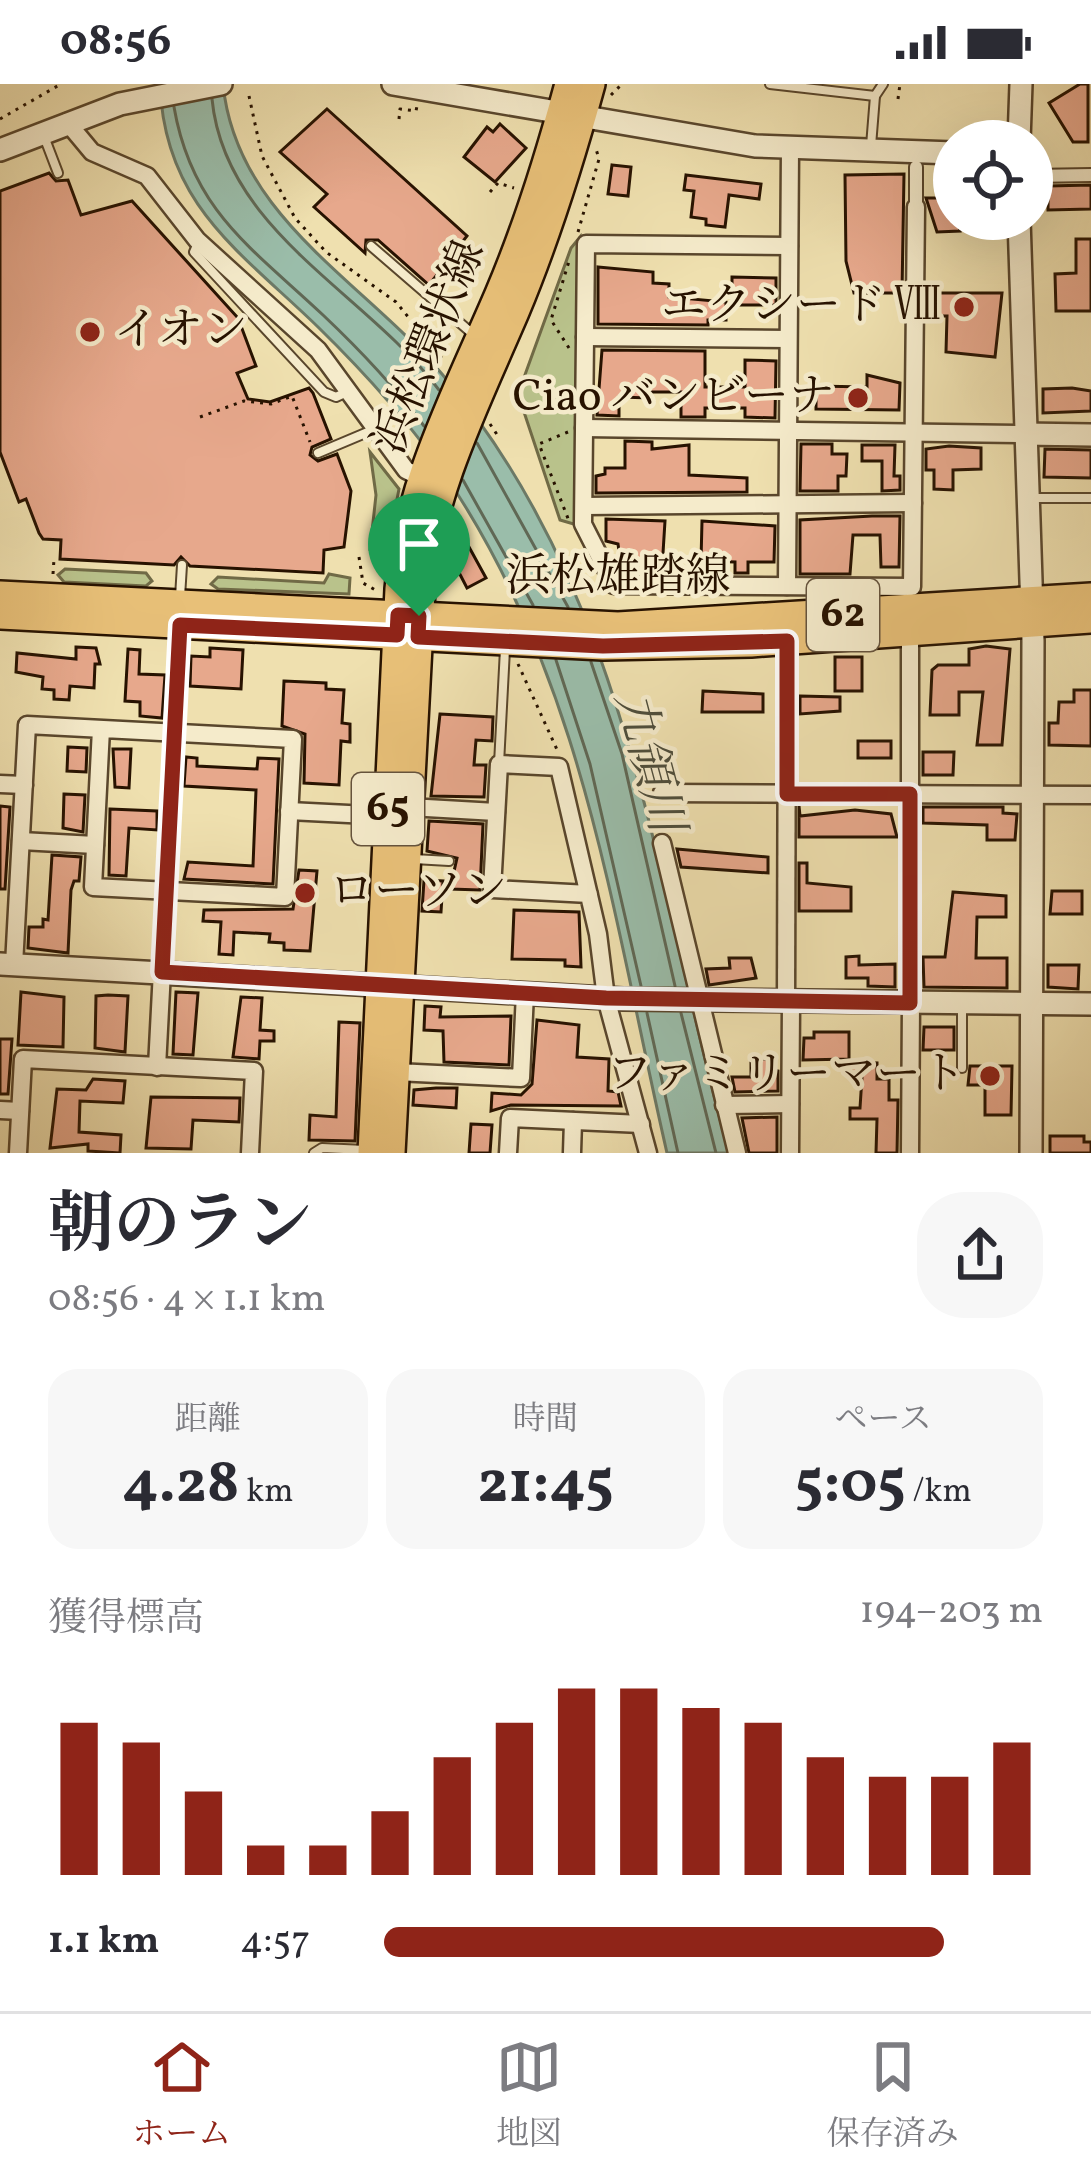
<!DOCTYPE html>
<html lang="ja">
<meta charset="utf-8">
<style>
:root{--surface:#fff;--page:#f7f7f7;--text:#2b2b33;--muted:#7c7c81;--line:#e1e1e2;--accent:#8f2418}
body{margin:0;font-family:Vollkorn,"Noto Serif JP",serif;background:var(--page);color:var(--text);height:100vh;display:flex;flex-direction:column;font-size:45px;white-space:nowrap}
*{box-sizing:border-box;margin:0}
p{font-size:39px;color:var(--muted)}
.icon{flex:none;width:66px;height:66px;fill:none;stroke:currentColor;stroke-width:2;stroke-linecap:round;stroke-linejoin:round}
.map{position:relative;height:1069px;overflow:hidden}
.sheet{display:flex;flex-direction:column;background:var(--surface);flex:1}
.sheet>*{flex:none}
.tools{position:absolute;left:933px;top:36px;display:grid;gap:24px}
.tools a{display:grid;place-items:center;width:120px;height:120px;border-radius:50%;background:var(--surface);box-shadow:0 12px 48px #0002;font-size:60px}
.pin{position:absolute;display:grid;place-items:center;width:102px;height:102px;color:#fff;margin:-123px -51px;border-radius:50% 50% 50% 0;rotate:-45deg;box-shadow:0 0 12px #0007}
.pin .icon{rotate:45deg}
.round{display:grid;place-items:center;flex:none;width:126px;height:126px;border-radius:48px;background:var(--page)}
.head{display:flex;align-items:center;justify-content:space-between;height:204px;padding:0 48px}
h1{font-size:66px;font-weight:700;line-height:90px}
.stats{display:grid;grid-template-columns:repeat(3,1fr);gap:18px;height:204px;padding:12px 48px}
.stats div{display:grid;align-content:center;border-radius:30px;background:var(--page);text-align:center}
.stats b{font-size:60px;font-weight:700}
.stats small{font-size:33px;font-weight:400}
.stats p{font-size:33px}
.chart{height:336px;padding:24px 48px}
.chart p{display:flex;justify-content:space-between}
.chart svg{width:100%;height:216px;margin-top:12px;stroke:var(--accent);stroke-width:6}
ul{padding:0 48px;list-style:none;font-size:39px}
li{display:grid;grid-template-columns:192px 144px 1fr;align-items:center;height:90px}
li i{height:30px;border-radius:15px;background:var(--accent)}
.status{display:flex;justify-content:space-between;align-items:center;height:84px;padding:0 60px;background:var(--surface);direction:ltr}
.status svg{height:33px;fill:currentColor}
.tab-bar{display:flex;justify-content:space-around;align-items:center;height:168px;border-top:3px solid var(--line);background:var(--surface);font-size:33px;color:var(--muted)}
.tab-bar a{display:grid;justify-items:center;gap:6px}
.tab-bar .current{color:var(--accent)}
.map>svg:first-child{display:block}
.green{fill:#b9c28b;stroke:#706a46;stroke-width:3}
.water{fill:#9abdaa;stroke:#6c7966;stroke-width:3}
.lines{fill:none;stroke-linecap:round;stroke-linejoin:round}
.shore{stroke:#606855;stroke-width:3}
.building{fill:#e7a88c;stroke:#271200;stroke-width:3}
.service-casing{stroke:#59462c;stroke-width:12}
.pedestrian-casing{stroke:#59462c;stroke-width:16}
.minor-casing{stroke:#59462c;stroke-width:21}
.tertiary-casing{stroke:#59462c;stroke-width:26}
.primary-casing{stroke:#271200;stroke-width:32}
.path{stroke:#271200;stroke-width:3;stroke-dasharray:3 6;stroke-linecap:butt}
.service{stroke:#f5ebcb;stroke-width:8}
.pedestrian{stroke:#f5ebcb;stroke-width:12}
.minor{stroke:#f5ebcb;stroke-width:16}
.tertiary{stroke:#f5ebcb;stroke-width:21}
.primary{stroke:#e8c078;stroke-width:27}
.route-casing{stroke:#fff;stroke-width:24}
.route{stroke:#8f2418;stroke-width:15}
.poi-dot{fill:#8f2418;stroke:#f5ebcb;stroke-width:4.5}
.labels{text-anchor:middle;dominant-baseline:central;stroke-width:9;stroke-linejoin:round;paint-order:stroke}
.shield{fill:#f5ebcb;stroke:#65533d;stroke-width:3}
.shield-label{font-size:42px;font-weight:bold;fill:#271200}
.poi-label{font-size:45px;fill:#271200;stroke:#f5ebcb;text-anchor:end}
.street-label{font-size:45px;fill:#271200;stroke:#f5ebcb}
.water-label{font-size:48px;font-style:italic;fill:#4f4e3c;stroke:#f5ebcb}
</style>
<div class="status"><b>08:56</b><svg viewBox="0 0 49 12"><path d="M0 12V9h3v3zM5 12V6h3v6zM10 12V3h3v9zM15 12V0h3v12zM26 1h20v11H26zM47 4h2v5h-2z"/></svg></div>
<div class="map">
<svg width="1091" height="1069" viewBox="0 0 1091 1069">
<rect width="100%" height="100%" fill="#efe0af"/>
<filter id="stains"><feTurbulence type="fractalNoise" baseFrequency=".00167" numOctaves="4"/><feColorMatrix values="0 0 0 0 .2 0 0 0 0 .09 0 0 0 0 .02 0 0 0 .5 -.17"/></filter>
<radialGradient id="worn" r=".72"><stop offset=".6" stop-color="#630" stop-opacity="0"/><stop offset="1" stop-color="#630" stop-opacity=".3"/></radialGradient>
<g class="green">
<path d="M580 153 577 441 560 436 518 310 571 164Z"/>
<path d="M370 368 399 405 387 466 377 472 370 466 376 411Z"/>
<path d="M65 485 146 489 152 497 146 502 64 498 58 491Z"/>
<path d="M329 490 350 494 349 510 218 505 211 500 218 493 324 499Z"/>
</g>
<path class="water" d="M160 0H223C236 133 362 196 442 290 632 514 654 799 729 1069H667C612 830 584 594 443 388 407 335 364 288 318 243 241 168 164 121 160 0Z"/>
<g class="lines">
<g class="shore">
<path d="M212 15C225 148 367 209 439 306"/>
<path d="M174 23C192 127 252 164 323 231 359 265 394 302 424 342"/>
<path d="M477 359 568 523"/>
<path d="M463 396 533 521"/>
<path d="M556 576 590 680 641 902"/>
<path d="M591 578 622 670 675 902"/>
<path d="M647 929 678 1069"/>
<path d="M681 929 716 1069"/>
</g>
</g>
<g class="building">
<path d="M1080 0H1088V58H1073L1049 19Z"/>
<path d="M327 25 467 152 429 201 378 156H366L365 169 314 123 327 110 280 68Z"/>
<path d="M500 40 526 64 495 98 464 73 487 43 493 48Z"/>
<path d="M612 81 631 83 628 112 608 110Z"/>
<path d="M49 89 56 97 68 96 81 131 132 117 238 234 256 282 237 289 248 315 270 318 309 304 313 309 331 355 312 363 310 371 318 377 337 370 351 407 344 463 324 466 323 489 190 482 181 473 174 481 60 475 61 456 43 455 39 449 26 415 19 418 0 368V107Z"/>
<path d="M904 90 902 209H854L846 177 845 91Z"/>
<path d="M686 91 761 100 759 115 729 111 725 143 706 141V135L691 133 694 107 684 106Z"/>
<path d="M1091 101V125L1048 126V102Z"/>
<path d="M926 114H954L960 147 937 148Z"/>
<path d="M1076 155H1091V227H1056L1055 190 1076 189Z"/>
<path d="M598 183 653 188V199L669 200V213L726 218V236H708V241L598 240Z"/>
<path d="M732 193 776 194V221H732Z"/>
<path d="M931 209H1002L995 273 946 268 947 232H928Z"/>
<path d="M602 266 705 267V303H745V276L776 277 775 334 745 333V324H705V333H681V308H650V314L619 313V332L597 331Z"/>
<path d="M867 291 900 299 899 326 816 325V302L867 303Z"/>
<path d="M1072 304 1091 307V327L1043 329V305Z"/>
<path d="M625 357 652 358V365L689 361V391L747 394V408L596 409V392L605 390V384H625Z"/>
<path d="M801 360H832V370H847L846 392H838V407H800Z"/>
<path d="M862 361H895L894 392H900V406L882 407V377H862Z"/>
<path d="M949 362 981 364V385L953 386V406L934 405V386H926V365Z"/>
<path d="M1045 365 1091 366V394L1044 393Z"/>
<path d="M872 432H900L899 483H881L880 451H853L850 490H800V436Z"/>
<path d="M606 435 665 437 662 485 622 488 618 460 606 457Z"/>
<path d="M702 437 775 442 774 478H748V489H735V478L701 477Z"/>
<path d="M469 463 486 494 467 504 451 473Z"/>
<path d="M986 562 1010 565 1002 661H977L983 608H959V631H930L932 586 938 581H969V565Z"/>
<path d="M76 563 96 564 100 580H95L94 604 70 602 69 616 54 615V606L42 605 43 593 16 588 17 569 76 575Z"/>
<path d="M210 564 243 566 241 605 190 602 191 572 210 573Z"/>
<path d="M128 565 140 566 139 590 165 591 162 634 140 632V618L125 617Z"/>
<rect x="835" y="573" width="27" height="34"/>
<path d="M284 597 326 599V605L344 606 342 639 350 640V658L341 657 339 701 304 699 305 650 282 642Z"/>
<path d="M1074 606H1091V662L1049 661V639H1058L1059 618H1074Z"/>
<path d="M703 607 763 610V628H702Z"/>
<path d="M800 612 840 613V627L800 630Z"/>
<path d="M440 630 493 633 492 657 476 656 474 681H486L484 713 431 712Z"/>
<rect x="858" y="657" width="33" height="17"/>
<path d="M68 663 87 664 86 688 67 687Z"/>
<path d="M113 665H131L129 704 115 703Z"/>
<path d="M923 668H954L953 691H923Z"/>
<path d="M186 673 197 674V682L257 685 258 674 279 675 273 800 184 795 188 778 253 782 256 706 184 702Z"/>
<path d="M64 710 85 711 83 748 63 744Z"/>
<path d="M0 722 10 723 5 805H0Z"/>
<path d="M799 722 800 732 855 726 891 730 897 753H799Z"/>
<path d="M923 723H1003V729L1017 730 1015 756H987V741L923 739Z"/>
<path d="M110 725 157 727V746L129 744 126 792 109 791Z"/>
<path d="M429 737 483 740 480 806 450 805 457 774 427 767Z"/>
<path d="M677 765 768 773V789L681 783Z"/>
<path d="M52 771 81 773 79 797H74L71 806 68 869 28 864 29 843H43V835L48 836Z"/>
<path d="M799 779H807V799L851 803V827H799Z"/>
<path d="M299 786 317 787 310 867 284 866V859L269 858 270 850 234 848 233 871 219 870 221 838 203 837 204 826 293 825Z"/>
<path d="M424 796 443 797 441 828 422 827Z"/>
<path d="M1052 807H1082V830H1050Z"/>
<path d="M953 808 1006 812V833H977L976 874H1007V904L924 903 923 873H945Z"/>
<path d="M514 826 579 828 581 883 565 882V876L512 875Z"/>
<path d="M859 872V881L895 880V903L868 902V894H846V873Z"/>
<path d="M729 874H751L756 894 709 901 706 885 730 884Z"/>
<path d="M1048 881H1079L1078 905 1048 903Z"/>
<path d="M21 908 64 913 63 963 18 961Z"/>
<path d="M176 908 198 909 193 971 173 970Z"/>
<path d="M108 911 128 912 125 968 95 964 96 912Z"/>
<path d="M241 913 262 914 260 946 274 947V957H260L259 975 233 973Z"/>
<path d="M425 922 441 923 440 933 511 932 509 981 444 978 443 947 424 946Z"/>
<path d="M537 936 579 941 577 973 609 975 608 1007 618 1008 621 1022 511 1021 491 1027 492 1009 521 1011 532 1000Z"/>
<path d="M339 938 360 939 355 1057 309 1056 310 1031 336 1033Z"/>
<path d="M924 943H954V966H923Z"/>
<path d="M814 948H849V975L803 976 804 954H814Z"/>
<path d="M0 955H12L8 1010H0Z"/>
<path d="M751 975H770L772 986 778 987V1007L735 1008 732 993H751Z"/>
<path d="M851 978 877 979V995H889V1016H898L897 1069H876L877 1035H850V1024H860L862 993H851Z"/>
<path d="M970 982H1012L1011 1031H985V1001H968Z"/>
<path d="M93 995 125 997 123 1019 80 1017 79 1048 121 1051 120 1069 88 1067V1060L50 1064 57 1005 86 1006Z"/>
<path d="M436 1004H457L456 1024 413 1021 414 1006Z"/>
<path d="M151 1013 240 1014 239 1038 193 1036 191 1065 146 1064Z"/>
<path d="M777 1033V1069H749L742 1034Z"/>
<path d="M471 1040 492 1041 490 1069H469Z"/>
<path d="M1050 1052H1084V1058H1091V1069H1050Z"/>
</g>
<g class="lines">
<g class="service-casing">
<g id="service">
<path d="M770 0 875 12"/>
<path d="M45 55 58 89"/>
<path d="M871 62 875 12 883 0"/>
<path d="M198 159 194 168 324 308 336 313 349 307"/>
<path d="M371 162 474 251"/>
<path d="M318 369 375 345"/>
<path d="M1033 414H1091"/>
<path d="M180 513 182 481"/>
<path d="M499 680 505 565"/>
<path d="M414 775 449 777"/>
<path d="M962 984V920"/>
<path d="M314 1069 322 1064 365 1066"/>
</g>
</g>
<g class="pedestrian-casing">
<g id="pedestrian">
<path d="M1032 92 1091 91"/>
<path d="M916 123V83"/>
</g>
</g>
<g class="minor-casing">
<g id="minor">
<path d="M67 38 92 68 147 92 197 156 318 266 406 386 422 394"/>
<path d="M789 162 586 160 583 440 614 501 912 503 916 123"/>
<path d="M585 253 788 255"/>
<path d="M584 344 1023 350"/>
<path d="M584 422 913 419"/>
<path d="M787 502 790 65"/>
<path d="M0 700 24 701"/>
<path d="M662 709 1091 711"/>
<path d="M409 723 496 728"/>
<path d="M289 727 388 732"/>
<path d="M21 757 95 761"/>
<path d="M662 759 737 1069"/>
<path d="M589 810 492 805 499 680 559 683 598 850 606 914 648 1069"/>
<path d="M14 881 27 641C115 646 204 650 293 655L285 813 93 803 101 645"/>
<path d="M910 919V548"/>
<path d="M786 920 787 557"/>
<path d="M157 983 180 540"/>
<path d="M396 988 521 994 525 909"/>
<path d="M724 1021 790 1020"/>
<path d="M0 1026 20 1027"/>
<path d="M18 1069 23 975 254 987 250 1069"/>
<path d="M508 1069 510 1034 641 1040"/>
<path d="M572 1069 573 1037"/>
<path d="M790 1069 791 921"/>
<path d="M910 1069 911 919"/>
</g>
</g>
<g class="tertiary-casing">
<g id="tertiary">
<path d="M393 0 755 62 954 69"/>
<path d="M1019 57 1021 0"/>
<path d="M0 66 120 20 221 0"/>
<path d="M1019 135 1033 557 1031 1069"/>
<path d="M1023 350 1091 351"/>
<path d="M0 880 623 915 1091 920"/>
</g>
</g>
<g class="primary-casing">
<g id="primary">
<path d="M0 511 618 542 1091 513"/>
<path d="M0 531 603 562 751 559 1091 535"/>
<path d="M372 1069 399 505C408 399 458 306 499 210 528 142 550 71 569 0"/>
<path d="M391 1069 421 506C431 407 476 319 515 228 546 154 570 77 591 0"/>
</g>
</g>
<g class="path">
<path d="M611 11 622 0"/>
<path d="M249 12 262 72 295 134 326 168 396 218 445 278"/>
<path d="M898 15 900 0"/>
<path d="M0 35 61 0"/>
<path d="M399 35 400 25 416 27 417 22"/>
<path d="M490 108 498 99 514 104"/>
<path d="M578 148 599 75 596 65"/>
<path d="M569 264 551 236 570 174"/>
<path d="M200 333 244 317 271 320 292 312 310 358"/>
<path d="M490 340 498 352"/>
<path d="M568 348 539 360 569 437"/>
<path d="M359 473 363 499 377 507"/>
<path d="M53 490 54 475"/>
<path d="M518 580 559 670"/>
</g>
<use href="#service" class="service"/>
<use href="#pedestrian" class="pedestrian"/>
<use href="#minor" class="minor"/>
<use href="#tertiary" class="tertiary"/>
<use href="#primary" class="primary"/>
</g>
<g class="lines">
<g class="route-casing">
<path id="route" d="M398 531 419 532 418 553 603 562 787 557V710H910V919L606 914 162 888 180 541 397 551Z"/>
</g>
<use href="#route" class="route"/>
</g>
<g class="poi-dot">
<circle cx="964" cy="223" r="12"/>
<circle cx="90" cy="248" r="12"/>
<circle cx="858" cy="314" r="12"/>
<circle cx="305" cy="809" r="12"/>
<circle cx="990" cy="992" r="12"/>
</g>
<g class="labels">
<g class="shield">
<rect x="807" y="495" width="72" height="72" rx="9"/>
<rect x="352" y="689" width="72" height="72" rx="9"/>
</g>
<g class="shield-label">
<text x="843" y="531">62</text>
<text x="388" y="725">65</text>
</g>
<g class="poi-label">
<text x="940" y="223">エクシード Ⅷ</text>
<text x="114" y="248" text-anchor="start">イオン</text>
<text x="834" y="314">Ciao バンビーナ</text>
<text x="329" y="809" text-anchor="start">ローソン</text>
<text x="966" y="992">ファミリーマート</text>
</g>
<g class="street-label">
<text transform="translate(431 264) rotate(-68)">浜松環状線</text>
<text x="618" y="494">浜松雄踏線</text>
</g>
<g class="water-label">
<text transform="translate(647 678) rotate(75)">九領川</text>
</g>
</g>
<rect width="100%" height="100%" filter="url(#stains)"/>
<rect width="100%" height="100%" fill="url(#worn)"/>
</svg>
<div class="tools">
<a><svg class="icon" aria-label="locate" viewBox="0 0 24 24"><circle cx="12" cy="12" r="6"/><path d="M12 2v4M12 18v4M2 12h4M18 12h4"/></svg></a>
</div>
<div class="pin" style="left:419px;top:532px;background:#1e9e55"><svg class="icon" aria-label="arrive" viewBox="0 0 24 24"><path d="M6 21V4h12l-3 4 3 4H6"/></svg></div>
</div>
<section class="sheet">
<div class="head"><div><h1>朝のラン</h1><p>08:56 · 4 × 1.1 km</p></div><a class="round"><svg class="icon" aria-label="share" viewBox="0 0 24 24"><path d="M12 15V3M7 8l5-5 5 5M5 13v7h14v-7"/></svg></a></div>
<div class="stats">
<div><p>距離</p><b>4.28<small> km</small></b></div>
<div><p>時間</p><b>21:45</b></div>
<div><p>ペース</p><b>5:05<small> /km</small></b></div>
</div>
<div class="chart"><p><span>獲得標高</span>194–203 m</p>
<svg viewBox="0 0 160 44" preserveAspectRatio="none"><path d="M5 44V13M15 44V17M25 44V27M35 44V38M45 44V38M55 44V31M65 44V20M75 44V13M85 44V6M95 44V6M105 44V10M115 44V13M125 44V20M135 44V24M145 44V24M155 44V17"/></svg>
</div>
<ul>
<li><b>1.1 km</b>4:57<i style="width:85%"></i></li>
</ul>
</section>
<nav class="tab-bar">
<a class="current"><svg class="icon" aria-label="home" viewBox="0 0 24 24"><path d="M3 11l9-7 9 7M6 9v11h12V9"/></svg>ホーム</a>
<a><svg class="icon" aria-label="map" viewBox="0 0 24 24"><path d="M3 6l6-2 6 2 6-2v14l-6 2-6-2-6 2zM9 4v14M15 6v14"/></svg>地図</a>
<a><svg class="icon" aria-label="saved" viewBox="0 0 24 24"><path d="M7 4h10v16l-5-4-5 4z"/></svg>保存済み</a>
</nav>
